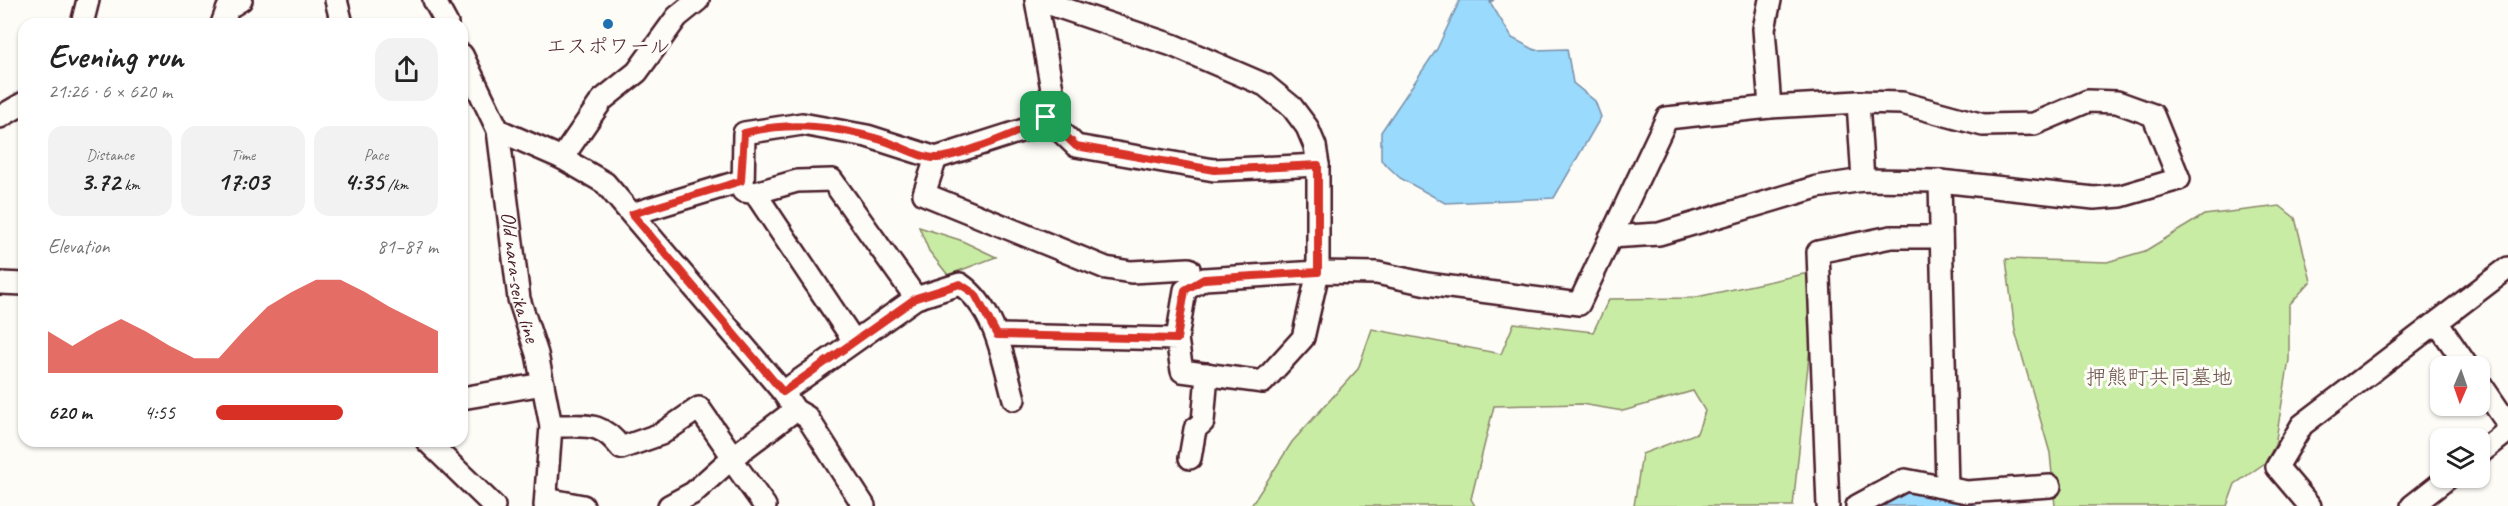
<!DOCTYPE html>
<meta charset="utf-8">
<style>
:root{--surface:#fff;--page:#f2f2f2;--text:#222;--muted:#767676;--accent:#d93025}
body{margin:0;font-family:Caveat,"Klee One",sans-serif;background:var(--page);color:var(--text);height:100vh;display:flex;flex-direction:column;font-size:22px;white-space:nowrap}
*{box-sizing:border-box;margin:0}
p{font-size:20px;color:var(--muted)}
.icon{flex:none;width:33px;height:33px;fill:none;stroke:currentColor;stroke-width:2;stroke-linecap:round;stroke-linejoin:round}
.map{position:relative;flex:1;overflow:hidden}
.side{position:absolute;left:18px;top:18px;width:450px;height:429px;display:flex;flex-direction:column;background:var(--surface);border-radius:18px;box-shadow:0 2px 4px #0004}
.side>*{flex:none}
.needle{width:39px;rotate:182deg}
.controls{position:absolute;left:2430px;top:356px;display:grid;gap:12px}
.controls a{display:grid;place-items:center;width:60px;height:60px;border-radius:12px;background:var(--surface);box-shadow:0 2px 4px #0004;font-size:30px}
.pin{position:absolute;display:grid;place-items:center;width:51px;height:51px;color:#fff;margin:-26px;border-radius:12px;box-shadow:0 3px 9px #0006}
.round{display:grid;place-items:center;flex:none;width:63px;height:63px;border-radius:18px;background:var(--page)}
.head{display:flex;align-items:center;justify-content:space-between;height:102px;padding:0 30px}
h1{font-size:33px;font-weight:800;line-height:45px}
.stats{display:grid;grid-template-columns:repeat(3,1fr);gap:9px;height:102px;padding:6px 30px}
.stats div{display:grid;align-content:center;border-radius:15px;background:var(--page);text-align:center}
.stats b{font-size:26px;font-weight:800}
.stats small{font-size:16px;font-weight:400}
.stats p{font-size:16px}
.chart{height:168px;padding:12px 30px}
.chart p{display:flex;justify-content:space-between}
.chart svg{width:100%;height:108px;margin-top:6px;fill:var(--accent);opacity:.7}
ul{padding:0 30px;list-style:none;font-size:20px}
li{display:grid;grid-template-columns:96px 72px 1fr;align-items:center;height:45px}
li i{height:15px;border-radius:8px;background:var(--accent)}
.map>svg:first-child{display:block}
.green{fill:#c9eca5;stroke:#8a8668;stroke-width:1.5}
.water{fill:#9adafc;stroke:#7a8fa8;stroke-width:1.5}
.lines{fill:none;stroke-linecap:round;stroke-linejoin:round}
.minor-casing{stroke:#4a1f2b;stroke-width:26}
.minor{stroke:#fdfcf7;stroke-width:21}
.route-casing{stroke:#fff;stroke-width:12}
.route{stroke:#d93025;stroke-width:8}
.poi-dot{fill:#1f6fb2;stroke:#fdfcf7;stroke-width:2}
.labels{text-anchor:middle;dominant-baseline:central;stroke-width:6;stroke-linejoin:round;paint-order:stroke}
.poi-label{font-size:21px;fill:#4a1f2b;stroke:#fdfcf7}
.street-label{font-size:21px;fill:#4a1f2b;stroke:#fdfcf7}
.park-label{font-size:21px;fill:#6a524a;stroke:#fdfcf7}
</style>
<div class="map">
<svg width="2508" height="506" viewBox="0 0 2508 506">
<rect width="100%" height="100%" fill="#fdfcf7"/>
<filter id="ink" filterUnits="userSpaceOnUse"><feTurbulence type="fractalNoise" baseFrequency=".0167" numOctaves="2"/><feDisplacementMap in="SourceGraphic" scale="12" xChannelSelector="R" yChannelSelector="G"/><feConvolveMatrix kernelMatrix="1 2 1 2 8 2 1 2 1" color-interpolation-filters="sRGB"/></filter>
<g filter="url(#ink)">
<g class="green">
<path d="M2280 206 2295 218 2311 281 2289 305V360L2275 445 2265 463 2235 484 2227 506H2055L2050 453 2015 331 2006 259 2107 262 2145 251 2204 215Z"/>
<path d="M919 227 960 240 996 257 948 275 929 251Z"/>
<path d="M1818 271 1793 506H1634L1642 454 1697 433 1705 411 1693 391 1623 411 1581 404 1494 406 1471 499 1475 506H1251L1292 442 1358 369 1372 329 1501 354 1514 323 1593 332 1609 299 1692 298Z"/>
</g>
<g class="water">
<path d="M1460 0H1494L1490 2 1512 38 1535 50 1567 49 1573 83 1595 101 1601 117 1554 198 1445 203 1400 178 1381 160V132L1437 49Z"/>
<path d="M1905 490 1977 506H1883Z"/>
</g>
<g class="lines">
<g class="minor-casing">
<g id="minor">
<path d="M336 0 342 24"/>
<path d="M434 0 447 24"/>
<path d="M82 24 88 0"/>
<path d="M222 24 228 8 241 0"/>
<path id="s1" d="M462 55 498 130 519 299 537 354 551 426 545 506"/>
<path d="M1858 102 1863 180"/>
<path d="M1770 107 1764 29 1770 0"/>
<path d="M0 117 24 103"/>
<path d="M1046 117 1076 146 1214 170 1318 165"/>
<path d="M498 130 562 158 605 183 783 392 795 410 807 417 864 506"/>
<path d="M562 158 602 100 637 72 677 17 698 0"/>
<path d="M936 158 924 194 1106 268 1131 272 1189 269"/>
<path d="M1940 181 1947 488"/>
<path d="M755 193 797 181 832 180 916 298"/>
<path d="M632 214 741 181"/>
<path d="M0 283 24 284"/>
<path d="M2438 324 2467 366"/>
<path d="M997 335 1177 339 1182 371 1263 382 1303 338 1318 272V165L1315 146 1307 127 1292 107 1265 85 1172 45 1038 0"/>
<path d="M1177 339 1185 290 1204 279 1318 272 1377 273 1427 284 1579 304 1667 118 1770 107 1858 102 1902 103 1983 125 2034 124 2088 101 2117 102 2153 115 2179 179 2121 196 2094 198 1940 181 1863 180 1817 187 1659 234 1610 237"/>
<path d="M854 341 755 193 743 191 744 133 802 124 867 136 936 158 1030 128 1046 117 1053 95 1036 0"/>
<path d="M2480 383 2508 424"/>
<path d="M783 392 916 298 960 284C996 309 1003 359 1014 399"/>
<path d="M462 398 543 384"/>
<path d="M551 426C584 427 599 419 621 448L661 434 699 408 733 457 734 463 765 506"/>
<path d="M427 441 494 506"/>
<path d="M2480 453 2508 431"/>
<path d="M1190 458 1195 429 1203 422 1207 374"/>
<path d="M546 499 583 506"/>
<path d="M669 506 693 493 733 457 795 410"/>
<path d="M1828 506 1818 252 1891 237H1941"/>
<path d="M1857 506 1905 480 1967 492 2050 486"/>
<path d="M2310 506 2277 467 2302 425 2508 268"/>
<path d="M2412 506 2449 477"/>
</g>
</g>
<use href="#minor" class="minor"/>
</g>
</g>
<g class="lines" filter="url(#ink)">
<g class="route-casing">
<path id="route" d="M1046 117 1076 146 1214 170 1318 165V272L1204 279 1185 290 1177 339 997 335 975 294 960 284 916 298 783 392 632 214 741 181 744 133C791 120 840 127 885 141 900 146 922 159 938 158 960 156 1027 130 1046 117Z"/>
</g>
<use href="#route" class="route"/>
</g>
<circle class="poi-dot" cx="608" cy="24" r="6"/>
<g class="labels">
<g class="poi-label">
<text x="608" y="46">エスポワール</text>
</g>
<g class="street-label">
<text stroke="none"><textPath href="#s1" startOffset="232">Old nara-seika line</textPath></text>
</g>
<g class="park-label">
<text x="2159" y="377">押熊町共同墓地</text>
</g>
</g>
</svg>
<div class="controls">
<a><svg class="needle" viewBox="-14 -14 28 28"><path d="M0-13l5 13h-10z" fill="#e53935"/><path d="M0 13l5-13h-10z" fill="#767676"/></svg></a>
<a><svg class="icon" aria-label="layers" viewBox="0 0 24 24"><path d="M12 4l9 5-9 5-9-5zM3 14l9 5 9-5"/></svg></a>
</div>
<div class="pin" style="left:1046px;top:117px;background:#1e9e55"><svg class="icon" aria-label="arrive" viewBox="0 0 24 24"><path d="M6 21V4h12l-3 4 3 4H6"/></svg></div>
<section class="side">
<div class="head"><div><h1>Evening run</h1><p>21:26 · 6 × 620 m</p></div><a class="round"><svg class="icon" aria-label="share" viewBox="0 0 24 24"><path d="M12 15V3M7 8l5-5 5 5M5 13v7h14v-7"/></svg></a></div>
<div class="stats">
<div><p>Distance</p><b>3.72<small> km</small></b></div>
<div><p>Time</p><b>17:03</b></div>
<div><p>Pace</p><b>4:35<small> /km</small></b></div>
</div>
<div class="chart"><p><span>Elevation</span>81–87 m</p>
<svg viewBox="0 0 160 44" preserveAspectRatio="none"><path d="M0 44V27L10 33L20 27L30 22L40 27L50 33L60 38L70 38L80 27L90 17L100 11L110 6L120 6L130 11L140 17L150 22L160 27V44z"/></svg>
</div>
<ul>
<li><b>620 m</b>4:55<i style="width:57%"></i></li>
</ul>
</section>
</div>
